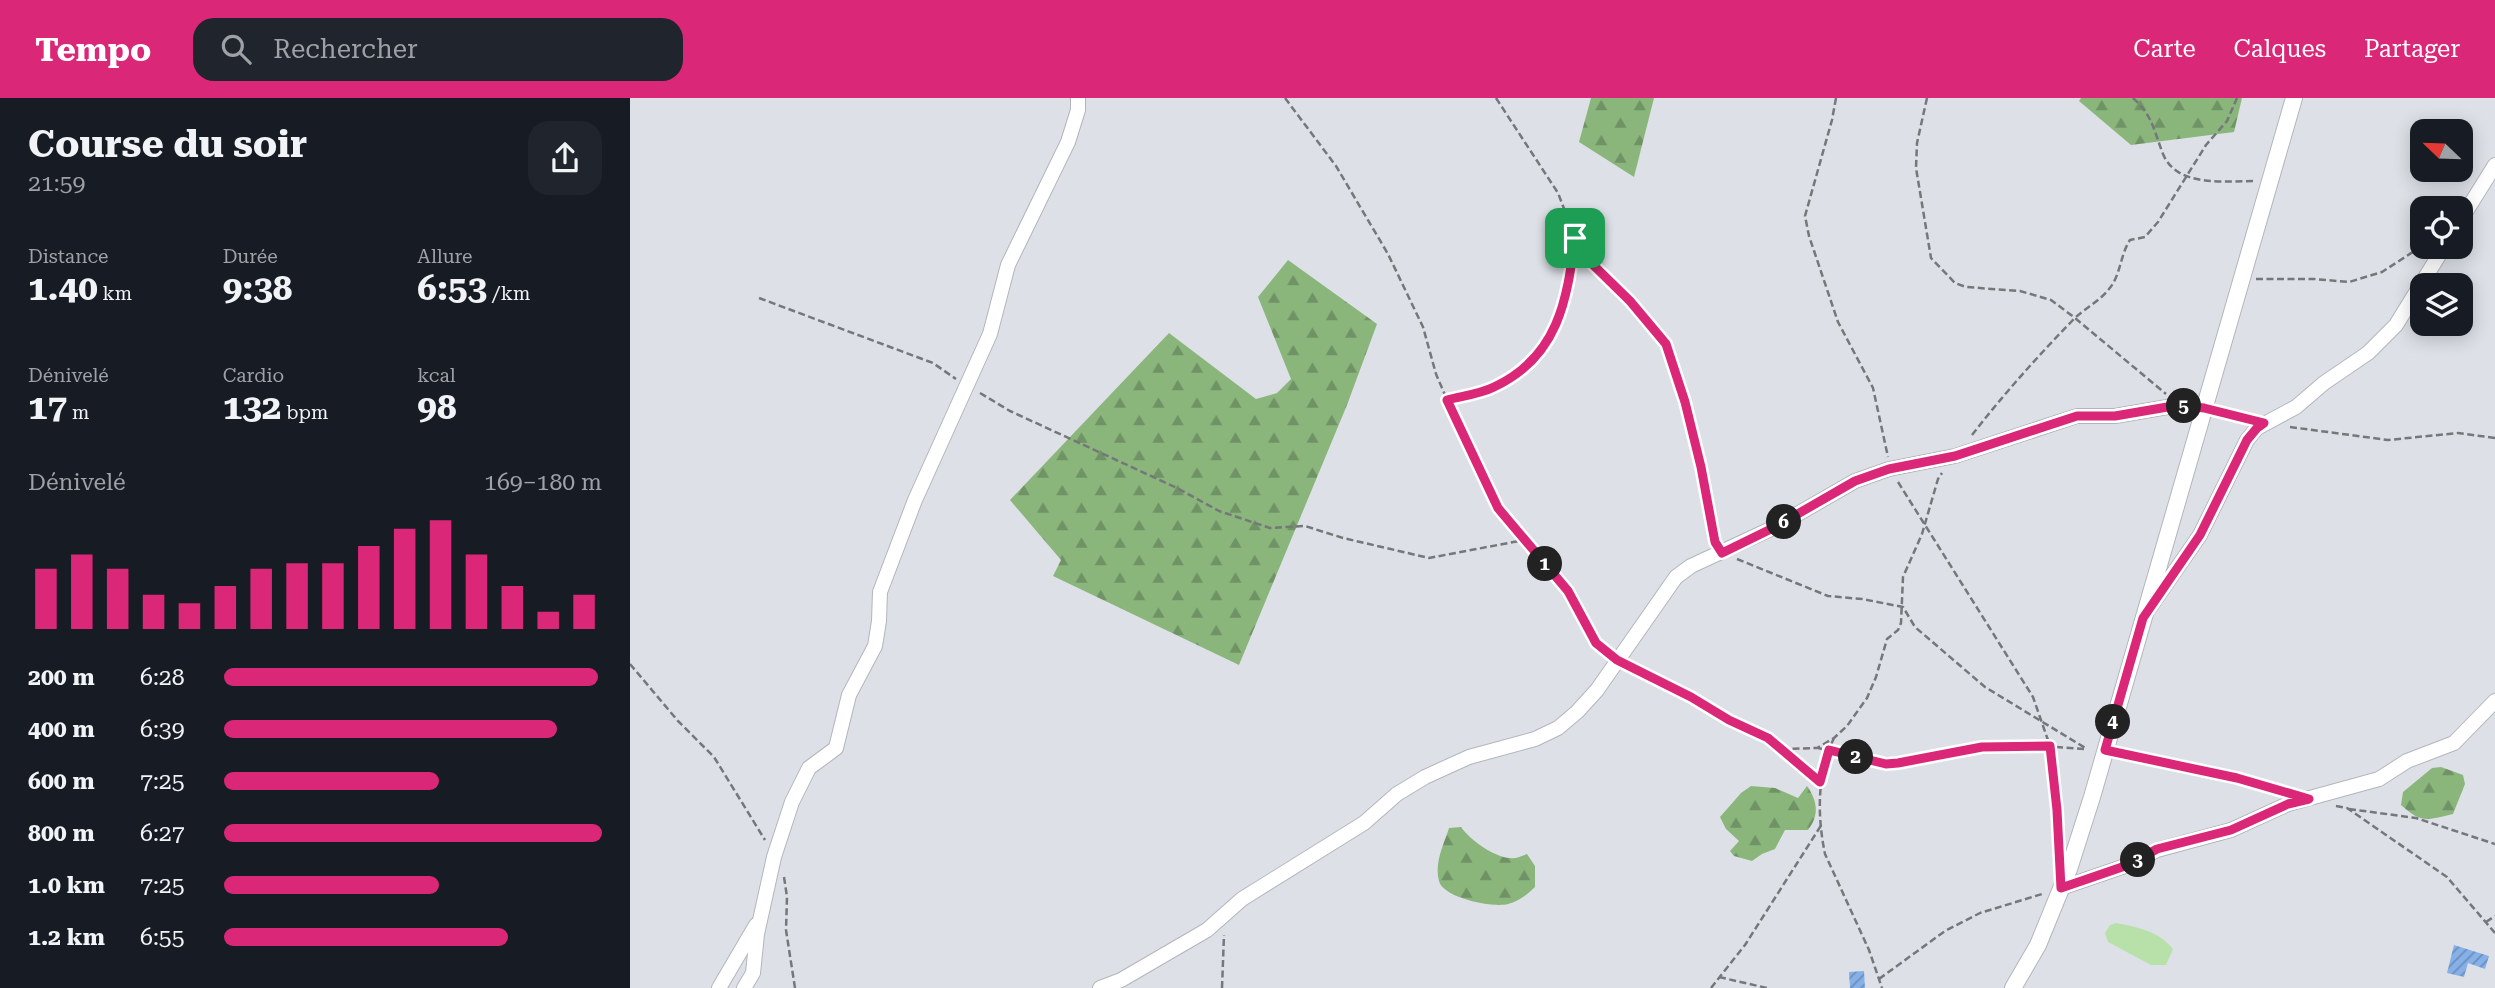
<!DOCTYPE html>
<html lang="fr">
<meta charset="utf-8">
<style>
:root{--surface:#171b24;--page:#20242c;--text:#f1f3f6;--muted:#9ea1a6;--accent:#db2777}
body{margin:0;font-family:"Roboto Serif",serif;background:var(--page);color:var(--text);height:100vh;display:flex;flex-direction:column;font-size:26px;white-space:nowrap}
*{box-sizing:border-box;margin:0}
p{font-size:23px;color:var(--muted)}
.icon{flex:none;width:38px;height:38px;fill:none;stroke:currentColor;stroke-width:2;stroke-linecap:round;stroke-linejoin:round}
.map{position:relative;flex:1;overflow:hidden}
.sheet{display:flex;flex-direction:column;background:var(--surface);width:630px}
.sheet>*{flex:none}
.needle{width:46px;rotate:293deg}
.fabs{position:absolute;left:1780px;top:21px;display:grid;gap:14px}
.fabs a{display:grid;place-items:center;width:63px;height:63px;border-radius:14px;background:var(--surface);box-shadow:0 4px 18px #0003;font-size:35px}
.pin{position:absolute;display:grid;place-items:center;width:60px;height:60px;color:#fff;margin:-30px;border-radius:14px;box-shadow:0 4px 10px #0006}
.km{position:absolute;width:35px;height:35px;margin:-18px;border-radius:50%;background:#222;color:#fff;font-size:19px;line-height:35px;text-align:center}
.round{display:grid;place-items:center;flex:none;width:74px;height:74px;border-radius:21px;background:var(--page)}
.head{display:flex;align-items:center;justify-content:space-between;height:119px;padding:0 28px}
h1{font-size:38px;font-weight:700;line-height:52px}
.stats{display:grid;grid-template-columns:repeat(3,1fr);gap:10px;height:119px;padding:7px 28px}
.stats div{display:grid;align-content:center}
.stats b{font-size:35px;font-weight:700}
.stats small{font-size:19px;font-weight:400}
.stats p{font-size:19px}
.chart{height:196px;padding:14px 28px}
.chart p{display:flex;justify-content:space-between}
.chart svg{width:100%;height:126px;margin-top:7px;stroke:var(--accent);stroke-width:6}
ul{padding:0 28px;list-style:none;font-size:23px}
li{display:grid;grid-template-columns:112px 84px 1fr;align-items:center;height:52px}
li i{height:18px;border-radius:9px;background:var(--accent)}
header{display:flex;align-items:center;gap:42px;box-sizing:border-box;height:98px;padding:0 35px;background:var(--accent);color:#fff}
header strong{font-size:33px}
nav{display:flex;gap:38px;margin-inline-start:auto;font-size:24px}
.search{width:490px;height:63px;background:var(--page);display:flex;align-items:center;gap:18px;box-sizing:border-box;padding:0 24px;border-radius:21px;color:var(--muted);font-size:26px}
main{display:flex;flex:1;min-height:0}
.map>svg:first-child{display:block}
.green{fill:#b8e1aa}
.forest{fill:url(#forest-firs)}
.building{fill:url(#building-hatch)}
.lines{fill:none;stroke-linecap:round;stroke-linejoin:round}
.minor-casing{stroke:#b2b6bc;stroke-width:16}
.tertiary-casing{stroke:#b2b6bc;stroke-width:18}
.path{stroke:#75777b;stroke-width:2.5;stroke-dasharray:7 3.5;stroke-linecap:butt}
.minor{stroke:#fff;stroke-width:14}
.tertiary{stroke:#fff;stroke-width:16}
.route-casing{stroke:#fff;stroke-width:14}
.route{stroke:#db2777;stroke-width:9}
</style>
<header>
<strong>Tempo</strong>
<div class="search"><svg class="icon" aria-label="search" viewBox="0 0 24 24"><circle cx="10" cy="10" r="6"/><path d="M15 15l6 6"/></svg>Rechercher</div>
<nav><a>Carte</a><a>Calques</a><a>Partager</a></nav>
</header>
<main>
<section class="sheet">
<div class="head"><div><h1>Course du soir</h1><p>21:59</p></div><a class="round"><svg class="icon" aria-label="share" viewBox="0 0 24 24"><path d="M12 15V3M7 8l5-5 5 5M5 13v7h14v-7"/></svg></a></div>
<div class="stats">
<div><p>Distance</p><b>1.40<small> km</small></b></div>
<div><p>Durée</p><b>9:38</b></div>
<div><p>Allure</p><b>6:53<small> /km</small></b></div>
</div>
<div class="stats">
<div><p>Dénivelé</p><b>17<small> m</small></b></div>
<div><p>Cardio</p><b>132<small> bpm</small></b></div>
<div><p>kcal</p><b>98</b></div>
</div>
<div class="chart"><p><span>Dénivelé</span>169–180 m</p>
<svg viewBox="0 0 160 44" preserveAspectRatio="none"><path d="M5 44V23M15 44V18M25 44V23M35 44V32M45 44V35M55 44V29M65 44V23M75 44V21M85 44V21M95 44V15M105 44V9M115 44V6M125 44V18M135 44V29M145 44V38M155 44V32"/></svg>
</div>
<ul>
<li><b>200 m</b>6:28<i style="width:99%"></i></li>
<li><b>400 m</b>6:39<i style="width:88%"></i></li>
<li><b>600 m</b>7:25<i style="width:57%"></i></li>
<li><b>800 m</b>6:27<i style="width:100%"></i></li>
<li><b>1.0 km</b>7:25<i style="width:57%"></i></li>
<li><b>1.2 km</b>6:55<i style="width:75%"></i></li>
</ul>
</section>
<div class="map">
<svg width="1865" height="890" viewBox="0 0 1865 890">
<defs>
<pattern id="forest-firs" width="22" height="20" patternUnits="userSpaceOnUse" patternTransform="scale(1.75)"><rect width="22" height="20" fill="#8ab67c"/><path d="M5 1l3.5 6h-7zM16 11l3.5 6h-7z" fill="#709365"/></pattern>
<pattern id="building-hatch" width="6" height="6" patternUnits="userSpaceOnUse" patternTransform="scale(1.75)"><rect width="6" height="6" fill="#86b0e8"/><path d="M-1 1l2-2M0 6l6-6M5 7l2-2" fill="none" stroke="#6d8ebb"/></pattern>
</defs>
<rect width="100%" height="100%" fill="#dde1e7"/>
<path class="green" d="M1486 825C1507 829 1529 833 1543 851L1536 867H1521L1478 844 1475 835 1480 827Z"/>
<g class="forest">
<path d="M961 0H1024L1004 79 949 44Z"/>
<path d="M1451 0H1612L1604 34 1501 47 1449 3Z"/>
<path d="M658 162 747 226 717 307 609 567 423 478 431 462 380 402 539 235 626 301 647 295 661 281 628 199Z"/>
<path d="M1811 669 1833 677 1835 686 1823 716C1797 722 1792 726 1771 707L1773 694 1802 670Z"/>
<path d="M1121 688 1145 690 1168 700 1177 688C1187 702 1190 717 1178 732H1155L1145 751 1132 756 1122 763 1104 758 1100 753 1109 743 1096 731 1090 719 1111 695Z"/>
<path d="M831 729C840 742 864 759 880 760 885 761 892 758 897 756L905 768V789C897 797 889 803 878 806 863 810 813 800 809 783 804 765 814 746 819 730Z"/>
</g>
<g class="building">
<path d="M1824 847 1859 858 1855 871 1838 865 1834 879 1817 875Z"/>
<path d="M1234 873 1235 890H1220L1219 874Z"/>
</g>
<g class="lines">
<g class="minor-casing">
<g id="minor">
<path d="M1830 123 1865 67"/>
<path d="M1518 512 1570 437 1617 342 1627 330 1666 309 1694 285 1738 255 1766 227 1814 149"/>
<path d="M1431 790 1498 767 1527 752 1601 732 1658 706 1749 681 1777 663 1824 645 1865 603"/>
<path d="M89 890 126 827"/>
<path d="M114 890 123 875 127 836 144 759 162 704 179 670 206 650 219 597 245 548 249 523 250 494 285 402 360 236 378 167 438 44 448 12V0"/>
<path d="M470 890 491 882 577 832 612 801 734 725 767 696 795 679 839 659 905 641 928 630 947 614 967 592 1046 479 1061 468 1145 429 1225 383 1259 371 1325 358 1447 318H1485L1549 307 1574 310"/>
</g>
</g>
<g class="tertiary-casing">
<path id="tertiary" d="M1383 890 1408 847 1439 771 1462 699 1664 0"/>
</g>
<g class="path">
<path d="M655 0 706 68 758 156 793 229 806 276 842 360 868 410 938 493 966 545 977 555"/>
<path d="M866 0 928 95 951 155 1000 203 1036 246 1055 304 1071 369 1085 442"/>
<path d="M1206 0 1202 22 1175 118 1179 138 1208 224 1243 290 1258 359"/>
<path d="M1297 0 1287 45 1286 70 1301 160 1325 185 1336 189 1390 193 1421 202 1445 220 1536 296"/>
<path d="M1503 0C1523 18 1524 33 1533 56 1547 90 1596 83 1626 83"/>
<path d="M1626 181H1684L1719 184 1752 174 1792 148"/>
<path d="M129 200 303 265 326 281"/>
<path d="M350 295 380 313 547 390 589 413 640 430 675 428 713 440 799 460 894 442"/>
<path d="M817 302C832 298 850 296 864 290 927 262 937 205 945 143"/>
<path d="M1588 313 1616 320"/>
<path d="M1660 329 1758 342 1828 335 1865 340"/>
<path d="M1342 337C1373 297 1407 259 1442 223 1453 211 1469 204 1479 191 1491 177 1490 157 1500 142L1515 139 1528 124 1576 47 1597 23 1607 0"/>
<path d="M1268 384 1403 599 1420 648 1427 712 1429 751"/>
<path d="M1107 461 1198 498 1232 501 1273 509 1285 529 1355 589 1457 651"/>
<path d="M0 566 48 623 84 659 135 742"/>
<path d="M1000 570 1061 599 1099 622 1138 640 1190 684"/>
<path d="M1204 640C1187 676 1187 717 1195 756L1239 852 1252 890"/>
<path d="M1188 650 1256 666 1268 665 1352 649 1414 648 1454 651"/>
<path d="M1152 651 1187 650 1204 640 1217 628 1237 600 1246 579 1257 541 1268 532 1271 525 1273 479 1292 436 1308 381 1312 375"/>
<path d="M1488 655 1607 680 1652 693"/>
<path d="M1706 708 1717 710 1817 779 1865 835"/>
<path d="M1719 711 1786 720 1865 746"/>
<path d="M154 779 157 799 156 832 165 890"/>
<path d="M1856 824 1865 818"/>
<path d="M1089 879 1137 890"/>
<path d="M1249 881 1315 833 1350 815 1412 796"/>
<path d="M592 890 594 837"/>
<path d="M1081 890 1115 847 1192 726"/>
</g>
<use href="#minor" class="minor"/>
<use href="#tertiary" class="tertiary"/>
</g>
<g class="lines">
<g class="route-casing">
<path id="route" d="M945 140 951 155 1000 203 1036 246 1055 304 1071 369 1085 444 1092 455 1145 429 1225 383 1259 371 1325 358 1447 318H1485L1549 307 1574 310 1634 325 1627 330 1617 342 1570 437 1513 520 1475 652 1607 680 1679 701 1658 706 1601 732 1527 751 1498 767 1431 790 1427 712 1420 648 1352 649 1268 665 1256 666 1199 652 1190 684 1138 640 1099 622 1061 599 987 562 966 545 938 493 868 410 817 302C832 298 850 296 864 289 928 259 937 203 945 140Z"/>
</g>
<use href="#route" class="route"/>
</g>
</svg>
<div class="fabs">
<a><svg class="needle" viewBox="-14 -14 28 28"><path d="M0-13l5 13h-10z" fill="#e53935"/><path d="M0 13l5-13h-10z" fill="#9ea1a6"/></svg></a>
<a><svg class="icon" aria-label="locate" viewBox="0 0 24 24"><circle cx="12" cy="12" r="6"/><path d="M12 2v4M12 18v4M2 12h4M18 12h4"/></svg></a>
<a><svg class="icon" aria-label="layers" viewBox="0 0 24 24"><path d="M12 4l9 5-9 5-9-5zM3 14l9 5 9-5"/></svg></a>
</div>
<div class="pin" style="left:945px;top:140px;background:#1e9e55"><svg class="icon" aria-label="arrive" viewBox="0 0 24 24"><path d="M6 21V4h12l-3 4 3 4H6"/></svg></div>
<b class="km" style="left:915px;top:466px">1</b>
<b class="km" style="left:1226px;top:659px">2</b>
<b class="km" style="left:1508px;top:762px">3</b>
<b class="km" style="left:1483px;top:624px">4</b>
<b class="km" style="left:1554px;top:308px">5</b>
<b class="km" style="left:1154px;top:424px">6</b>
</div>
</main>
